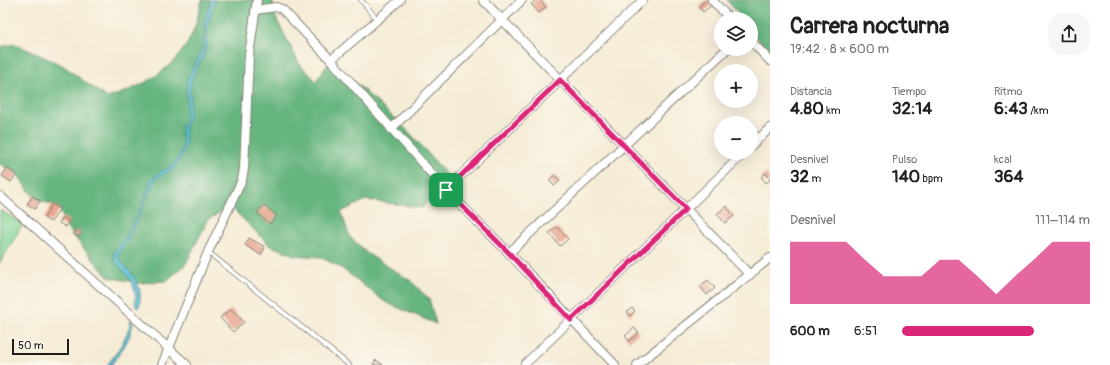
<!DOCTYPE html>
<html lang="es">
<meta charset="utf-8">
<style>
:root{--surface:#fff;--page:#f6f6f6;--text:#202124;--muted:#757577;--accent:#db2777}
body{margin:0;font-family:Pangolin,sans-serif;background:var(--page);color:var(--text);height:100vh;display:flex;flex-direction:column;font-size:15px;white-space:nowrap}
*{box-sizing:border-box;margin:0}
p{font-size:13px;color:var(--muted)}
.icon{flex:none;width:22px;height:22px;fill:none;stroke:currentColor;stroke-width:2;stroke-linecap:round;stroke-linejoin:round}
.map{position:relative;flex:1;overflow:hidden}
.details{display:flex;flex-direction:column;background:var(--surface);width:340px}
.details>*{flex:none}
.fabs{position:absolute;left:714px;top:12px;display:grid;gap:8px}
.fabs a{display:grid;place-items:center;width:44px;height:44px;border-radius:50%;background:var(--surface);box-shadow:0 4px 16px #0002;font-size:20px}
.scale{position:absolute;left:12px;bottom:10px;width:57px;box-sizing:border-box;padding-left:4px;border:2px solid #1c1c1c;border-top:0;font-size:11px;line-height:14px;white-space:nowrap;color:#1c1c1c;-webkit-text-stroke:3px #fbf7ec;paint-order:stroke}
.pin{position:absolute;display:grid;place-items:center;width:34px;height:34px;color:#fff;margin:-17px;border-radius:8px;box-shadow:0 2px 6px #0006}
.round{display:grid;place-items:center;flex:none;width:42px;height:42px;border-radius:16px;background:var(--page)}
.headline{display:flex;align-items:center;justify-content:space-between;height:68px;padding:0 20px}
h1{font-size:22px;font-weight:800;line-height:30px}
.stats{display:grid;grid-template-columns:repeat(3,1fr);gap:6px;height:68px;padding:4px 20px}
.stats div{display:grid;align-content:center}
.stats b{font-size:17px;font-weight:800}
.stats small{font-size:11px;font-weight:400}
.stats p{font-size:11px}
.chart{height:112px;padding:8px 20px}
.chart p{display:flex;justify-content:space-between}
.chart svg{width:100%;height:72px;margin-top:4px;fill:var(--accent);opacity:.7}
ul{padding:0 20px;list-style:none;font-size:13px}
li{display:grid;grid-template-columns:64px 48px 1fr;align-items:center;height:30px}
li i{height:10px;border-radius:5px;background:var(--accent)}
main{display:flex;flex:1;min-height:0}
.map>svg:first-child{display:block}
.green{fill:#7ed396;stroke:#4d7859}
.forest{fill:#66b57f;stroke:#41684e}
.water{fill:#57c0d3;stroke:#3a6e78}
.building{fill:#e8a58f}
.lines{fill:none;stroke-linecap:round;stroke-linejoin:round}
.lane-casing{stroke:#888479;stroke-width:5.5}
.street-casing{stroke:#888479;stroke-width:10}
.lane{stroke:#fff;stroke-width:4}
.street{stroke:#fff;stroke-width:8}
.route-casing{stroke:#fff;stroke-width:8}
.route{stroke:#db2777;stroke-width:5}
</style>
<main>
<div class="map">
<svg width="770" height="365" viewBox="0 0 770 365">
<rect width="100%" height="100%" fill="#fbf7ec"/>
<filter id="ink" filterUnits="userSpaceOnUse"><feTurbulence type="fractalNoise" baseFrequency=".025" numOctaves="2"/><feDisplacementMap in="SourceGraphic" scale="8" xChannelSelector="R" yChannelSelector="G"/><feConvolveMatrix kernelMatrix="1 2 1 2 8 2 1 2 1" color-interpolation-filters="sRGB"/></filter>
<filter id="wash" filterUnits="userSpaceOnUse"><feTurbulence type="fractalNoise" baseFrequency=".012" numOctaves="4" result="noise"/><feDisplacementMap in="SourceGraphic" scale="16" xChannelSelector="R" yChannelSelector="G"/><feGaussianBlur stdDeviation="0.9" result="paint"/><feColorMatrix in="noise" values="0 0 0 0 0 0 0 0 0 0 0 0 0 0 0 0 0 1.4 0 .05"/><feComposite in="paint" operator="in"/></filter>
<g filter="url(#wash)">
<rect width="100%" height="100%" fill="#f5ecd6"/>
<path class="green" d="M0 210 23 224 0 263Z"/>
<g class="forest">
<path d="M202 0H272L276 18 299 63 316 81 331 60 408 131 447 175 422 208 366 200 341 212 350 237 368 254 411 281 429 299 436 324 385 302 343 269 320 257 294 255 269 245 230 206 208 220 185 265 166 281 140 283 108 277 66 227 60 209 52 204 40 201 33 196 17 174 0 164V47L15 44 62 65 107 98C139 88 168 74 187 44 195 31 198 15 202 0Z"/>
<path d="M727 0H770V54L751 30V19H742Z"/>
</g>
<g class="water">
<path d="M211 0H215L207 27V42L205 52 203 58 194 72 191 83 190 91 191 97 189 115 185 128 186 146 182 156 173 169 159 177 155 180 127 242 121 248 118 257 135 278 138 285 140 292V303L138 308 135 304C138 284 126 274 114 260V252L125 239 144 200 151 180 161 171 171 167 179 156 182 149 183 144 181 134 182 126 185 118 187 100 186 90 188 76 199 57 202 50 205 35 204 22Z"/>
<path d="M131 319 133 321C132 337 121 352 111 365H107C118 352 128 336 131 319Z"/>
</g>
<g id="blocks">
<g class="building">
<path d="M536 0H540L546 7 539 13 531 4Z"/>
<path d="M706 0 712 5 703 12 699 6Z"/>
<path d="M7 168 17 174 11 182 2 176Z"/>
<path d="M766 173 770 178V180L766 183 761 177Z"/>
<path d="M555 175 560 181 554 186 549 180Z"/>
<path d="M33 196 40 201 35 209 27 204Z"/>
<path d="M52 204 60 209 51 222 44 218Z"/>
<path d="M264 205 277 216 270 224 257 213Z"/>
<path d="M726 206 734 216 725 223 717 214Z"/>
<path d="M63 217 69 221 66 227 59 223Z"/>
<path d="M557 227 568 239 560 246 549 233Z"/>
<path d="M76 230 81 233 78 237 73 234Z"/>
<path d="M249 238 265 247 261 255 245 245Z"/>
<path d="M708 280 715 288 707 295 700 286Z"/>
<path d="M632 308 635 311 630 316 627 312Z"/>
<path d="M231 309 244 322 233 332 220 318Z"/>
<path d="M634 328 639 333 629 341 625 336Z"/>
<path d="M376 360 383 365H373Z"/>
</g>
</g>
</g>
<g filter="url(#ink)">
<use href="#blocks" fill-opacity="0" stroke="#888479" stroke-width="1"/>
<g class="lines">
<g class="lane-casing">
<g id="lane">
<path d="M361 0 377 19"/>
<path d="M208 252 349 365"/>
</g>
</g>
<g class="street-casing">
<g id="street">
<path d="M483 0 750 275"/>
<path d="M712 0 730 19"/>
<path d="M255 10 276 7 282 9 331 60 446 190 509 253 615 365"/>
<path d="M751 41 770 61"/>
<path d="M331 60 400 0"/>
<path d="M391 129 522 0"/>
<path d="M751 146 770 128"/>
<path d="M446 190 643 0"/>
<path d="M0 196 187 365"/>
<path d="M509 253 727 49"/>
<path d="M525 364 744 153"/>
<path d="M162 365 208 252 242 180 244 169 249 55 257 0"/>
<path d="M637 365 770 258"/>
</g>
</g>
<use href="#lane" class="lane"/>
<use href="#street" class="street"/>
</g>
</g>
<g class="lines" filter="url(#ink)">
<g class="route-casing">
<path id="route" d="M560 80 686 209 571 320 509 253 446 190Z"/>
</g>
<use href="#route" class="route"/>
</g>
</svg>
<div class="fabs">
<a><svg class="icon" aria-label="layers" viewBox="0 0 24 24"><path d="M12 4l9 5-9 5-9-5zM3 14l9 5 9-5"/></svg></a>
<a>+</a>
<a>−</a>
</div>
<div class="scale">50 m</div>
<div class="pin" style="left:446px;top:190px;background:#1e9e55"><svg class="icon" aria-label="arrive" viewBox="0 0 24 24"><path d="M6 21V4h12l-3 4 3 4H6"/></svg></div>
</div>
<section class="details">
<div class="headline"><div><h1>Carrera nocturna</h1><p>19:42 · 8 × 600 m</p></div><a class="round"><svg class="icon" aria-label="share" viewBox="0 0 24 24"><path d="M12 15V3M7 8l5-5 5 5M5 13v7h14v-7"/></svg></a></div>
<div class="stats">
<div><p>Distancia</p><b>4.80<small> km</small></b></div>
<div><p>Tiempo</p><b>32:14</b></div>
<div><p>Ritmo</p><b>6:43<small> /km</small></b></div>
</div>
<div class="stats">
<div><p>Desnivel</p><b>32<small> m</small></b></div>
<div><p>Pulso</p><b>140<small> bpm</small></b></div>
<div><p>kcal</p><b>364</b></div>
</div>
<div class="chart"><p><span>Desnivel</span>111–114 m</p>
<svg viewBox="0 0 160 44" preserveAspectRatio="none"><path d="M0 44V6L10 6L20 6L30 6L40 17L50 27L60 27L70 27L80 17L90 17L100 27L110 38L120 27L130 17L140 6L150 6L160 6V44z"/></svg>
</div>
<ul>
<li><b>600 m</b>6:51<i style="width:70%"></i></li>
</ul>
</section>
</main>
